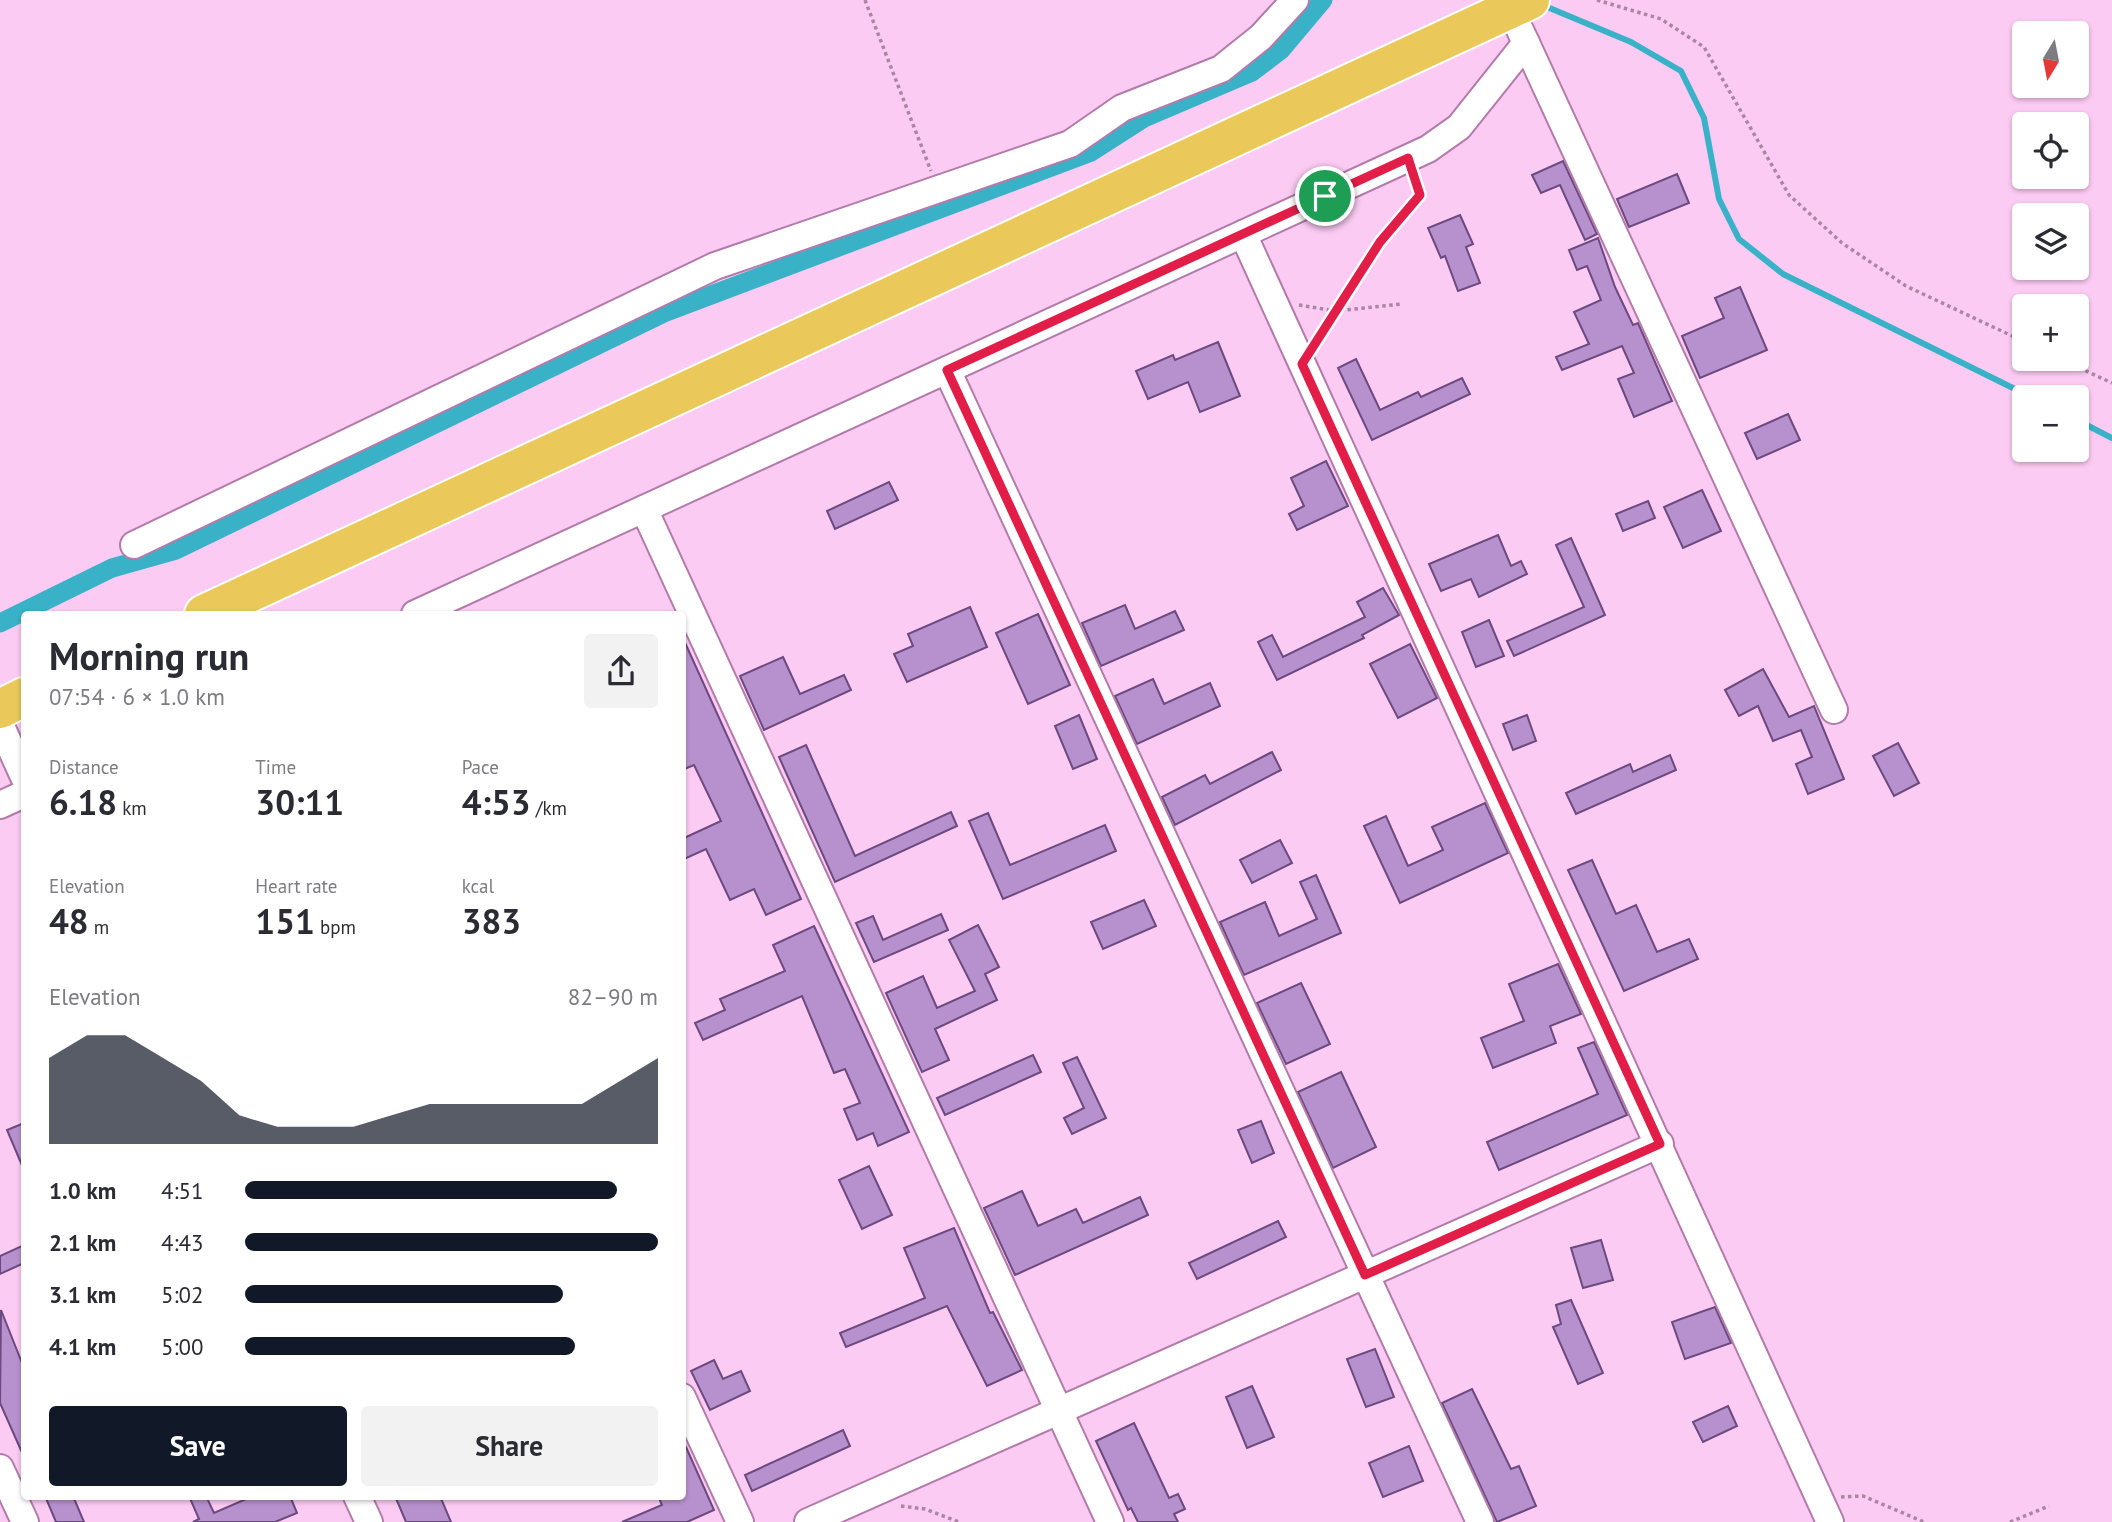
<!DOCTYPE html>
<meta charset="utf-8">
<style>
:root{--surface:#fff;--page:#f2f2f3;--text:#2b2b33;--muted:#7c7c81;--accent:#111827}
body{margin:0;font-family:"PT Sans",sans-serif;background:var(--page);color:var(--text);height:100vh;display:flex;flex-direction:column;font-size:26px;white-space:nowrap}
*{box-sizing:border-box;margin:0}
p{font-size:23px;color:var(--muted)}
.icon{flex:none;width:38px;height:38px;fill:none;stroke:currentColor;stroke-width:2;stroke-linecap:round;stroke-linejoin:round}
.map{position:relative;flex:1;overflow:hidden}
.panel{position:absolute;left:21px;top:611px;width:665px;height:889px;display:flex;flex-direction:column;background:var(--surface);border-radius:7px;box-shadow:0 2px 5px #0004}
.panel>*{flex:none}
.needle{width:46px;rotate:190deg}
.fabs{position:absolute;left:2012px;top:21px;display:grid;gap:14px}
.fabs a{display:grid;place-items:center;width:77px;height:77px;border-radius:7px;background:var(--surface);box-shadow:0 2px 5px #0004;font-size:35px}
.pin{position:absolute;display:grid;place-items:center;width:60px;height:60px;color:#fff;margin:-30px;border:4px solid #fff;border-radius:50%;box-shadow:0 2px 7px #0007}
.round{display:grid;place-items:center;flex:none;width:74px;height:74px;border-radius:7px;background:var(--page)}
.overview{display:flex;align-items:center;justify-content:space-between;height:119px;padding:0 28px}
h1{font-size:38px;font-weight:700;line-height:52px}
.metrics{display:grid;grid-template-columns:repeat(3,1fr);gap:10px;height:119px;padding:7px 28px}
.metrics div{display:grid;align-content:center}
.metrics b{font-size:35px;font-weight:700}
.metrics small{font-size:19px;font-weight:400}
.metrics p{font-size:19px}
.chart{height:196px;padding:14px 28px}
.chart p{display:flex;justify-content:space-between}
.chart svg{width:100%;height:126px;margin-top:7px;fill:var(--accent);opacity:.7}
.cta{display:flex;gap:14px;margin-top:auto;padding:14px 28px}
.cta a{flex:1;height:80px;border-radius:7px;background:var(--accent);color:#fff;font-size:28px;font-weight:700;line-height:80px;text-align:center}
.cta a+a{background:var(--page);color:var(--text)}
ul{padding:0 28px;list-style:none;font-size:23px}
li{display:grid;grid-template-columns:112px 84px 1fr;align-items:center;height:52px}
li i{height:18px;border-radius:9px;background:var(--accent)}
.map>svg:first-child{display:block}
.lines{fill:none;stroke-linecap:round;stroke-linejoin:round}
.stream{stroke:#39b2c8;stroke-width:6}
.canal{stroke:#39b2c8;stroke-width:19}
.building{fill:#b791cd;stroke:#6c497f;stroke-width:2}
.minor-casing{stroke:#b37baa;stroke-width:30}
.highway-casing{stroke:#fff;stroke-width:42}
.path{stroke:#ab85a4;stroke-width:3.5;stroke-dasharray:3.5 3.5;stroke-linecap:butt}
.minor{stroke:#fff;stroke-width:26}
.highway{stroke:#eac95a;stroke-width:38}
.route-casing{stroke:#fff;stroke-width:14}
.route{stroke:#e11d48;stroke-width:9}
</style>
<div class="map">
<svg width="2112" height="1522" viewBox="0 0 2112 1522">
<rect width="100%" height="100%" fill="#fccbf3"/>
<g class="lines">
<g class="stream">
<path d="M1540 4 1631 42 1681 71 1704 118 1719 199 1739 239 1783 274 2031 397"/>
<path d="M2077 420 2112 438"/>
</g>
<path class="canal" d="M0 623 112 568 176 550 666 312 1091 152 1144 118 1252 72 1281 50 1323 0"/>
</g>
<g class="building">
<path d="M1563 161 1597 234 1585 240 1560 185 1541 193 1532 175Z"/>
<path d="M1677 174 1689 203 1629 227 1617 199Z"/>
<path d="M1460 215 1473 244 1466 247 1480 283 1458 291 1445 256 1441 258 1428 228Z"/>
<path d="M1598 238 1615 287 1633 325 1638 323 1672 401 1634 417 1618 379 1634 373 1622 346 1562 370 1556 357 1589 344 1574 312 1601 300 1587 266 1577 270 1569 250Z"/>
<path d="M1740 287 1767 350 1700 378 1682 336 1724 318 1715 298Z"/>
<path d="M1218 342 1240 396 1200 412 1188 382 1148 399 1136 371 1173 355 1175 360Z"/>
<path d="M1356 359 1380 410 1418 392 1421 397 1462 378 1470 394 1372 440 1338 368Z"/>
<path d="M1788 414 1800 440 1757 459 1745 433Z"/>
<path d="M1326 461 1348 506 1297 530 1289 514 1304 506 1291 478Z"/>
<path d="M889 482 898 500 835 529 827 511Z"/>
<path d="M1702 490 1721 531 1683 548 1664 507Z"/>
<path d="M1648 501 1655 518 1623 531 1616 514Z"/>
<path d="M1498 535 1511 566 1521 561 1527 574 1479 597 1471 579 1441 591 1429 564Z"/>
<path d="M1571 538 1605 615 1514 656 1507 641 1584 607 1556 545Z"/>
<path d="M1383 588 1399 615 1362 635 1364 638 1277 680 1258 642 1272 635 1283 657 1365 617 1357 602Z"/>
<path d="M1125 605 1135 629 1175 611 1184 630 1101 666 1082 623Z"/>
<path d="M970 607 987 647 907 682 894 654 913 646 908 634Z"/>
<path d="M1038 614 1070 685 1028 704 996 633Z"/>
<path d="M1489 620 1504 656 1476 667 1462 632Z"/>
<path d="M682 636 801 899 766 915 754 889 730 900 706 849 682 860V839L721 821 694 765 682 770Z"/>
<path d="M1410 644 1437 698 1398 718 1370 664Z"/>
<path d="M783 657 800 694 844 675 851 690 764 730 740 676Z"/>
<path d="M1763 669 1789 717 1814 706 1844 779 1808 794 1796 764 1812 757 1801 730 1773 741 1758 706 1739 716 1725 690Z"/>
<path d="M1153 679 1164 704 1210 683 1220 706 1137 744 1115 696Z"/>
<path d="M1079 715 1097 759 1073 769 1055 726Z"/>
<path d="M1527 715 1536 741 1513 750 1503 724Z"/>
<path d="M1898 743 1919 783 1894 796 1873 756Z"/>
<path d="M806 745 855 856 951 812 957 826 835 882 779 757Z"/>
<path d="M1272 752 1281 770 1175 825 1162 797 1205 775 1210 784Z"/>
<path d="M1670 755 1676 770 1576 814 1566 793 1630 764 1633 772Z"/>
<path d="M1485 803 1508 853 1400 903 1364 826 1386 816 1408 866 1443 850 1432 827Z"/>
<path d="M988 813 1010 865 1105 825 1116 851 1003 899 969 821Z"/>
<path d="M1280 840 1292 863 1252 883 1240 860Z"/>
<path d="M1592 860 1616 914 1636 905 1657 952 1689 939 1698 959 1624 991 1568 870Z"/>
<path d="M1316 875 1341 933 1244 975 1220 922 1265 902 1279 936 1317 919 1300 882Z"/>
<path d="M1144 900 1156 926 1103 949 1091 922Z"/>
<path d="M941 914 948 930 874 962 856 923 873 916 883 940Z"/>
<path d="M978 925 999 967 985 974 997 1000 935 1029 949 1060 922 1072 886 993 923 976 937 1008 975 991 949 940Z"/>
<path d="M814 926 909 1132 878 1146 873 1133 857 1140 844 1109 860 1103 845 1069 834 1073 802 996 703 1040 695 1023 725 1010 720 999 785 971 773 945Z"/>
<path d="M1558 964 1581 1014 1550 1026 1556 1043 1493 1068 1481 1038 1524 1021 1509 984Z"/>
<path d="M1301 983 1330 1044 1286 1064 1257 1003Z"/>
<path d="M1594 1042 1627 1115 1499 1170 1487 1142 1598 1094 1578 1048Z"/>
<path d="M1033 1055 1041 1072 945 1115 937 1098Z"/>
<path d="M1077 1057 1106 1118 1072 1134 1064 1118 1084 1108 1063 1063Z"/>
<path d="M1341 1072 1376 1147 1333 1168 1298 1092Z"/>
<path d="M1261 1121 1274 1153 1252 1163 1238 1130Z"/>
<path d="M24 1123V1170L7 1130Z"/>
<path d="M869 1166 892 1215 862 1229 839 1180Z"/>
<path d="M1022 1191 1038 1226 1076 1209 1083 1223 1140 1197 1148 1215 1015 1275 984 1208Z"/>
<path d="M1278 1221 1286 1237 1197 1279 1189 1263Z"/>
<path d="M954 1228 990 1313 993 1312 1022 1370 987 1386 947 1306 846 1347 840 1333 925 1298 904 1248Z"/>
<path d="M1601 1240 1613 1280 1583 1288 1571 1248Z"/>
<path d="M24 1245V1263L0 1274V1256Z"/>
<path d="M1571 1300 1603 1373 1578 1384 1553 1327 1561 1324 1556 1305Z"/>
<path d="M1715 1307 1731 1343 1685 1359 1672 1322Z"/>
<path d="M1 1310 24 1368V1457L0 1403Z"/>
<path d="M1375 1349 1394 1397 1366 1407 1347 1359Z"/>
<path d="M714 1360 723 1379 741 1371 750 1391 710 1410 691 1371Z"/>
<path d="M1252 1386 1274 1437 1247 1448 1226 1397Z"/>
<path d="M1472 1389 1511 1469 1519 1466 1536 1506 1497 1522 1442 1403Z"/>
<path d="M1728 1406 1737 1426 1703 1442 1693 1422Z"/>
<path d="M1134 1423 1169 1498 1178 1494 1185 1509 1174 1514 1178 1522H1138L1131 1508 1128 1510 1096 1441Z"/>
<path d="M843 1430 850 1446 752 1491 745 1475Z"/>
<path d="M682 1438 714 1510 687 1522H622L662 1505 658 1496H682Z"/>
<path d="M1409 1446 1423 1481 1383 1497 1369 1463Z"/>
<path d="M45 1496H73L84 1522H56Z"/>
<path d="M189 1496H206L214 1513 253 1496H290L297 1513 275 1522H193L199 1519Z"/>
<path d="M395 1496H440L451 1522H406Z"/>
</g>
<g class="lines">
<g class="minor-casing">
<g id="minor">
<path d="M1520 30 1834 710"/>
<path d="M1243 234 1830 1522"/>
<path d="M947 370 1480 1522"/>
<path d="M644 509 1110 1522"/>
<path d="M134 545 715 266 1070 144 1122 108 1221 69 1261 37 1295 0"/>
<path d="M415 614 1428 149 1459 127 1526 43"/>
<path d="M0 724 24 777"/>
<path d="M0 805 24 794"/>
<path d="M682 1397 740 1522"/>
<path d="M0 1468 25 1522"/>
<path d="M357 1496 369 1522"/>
<path d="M808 1522 1660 1144"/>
</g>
</g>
<g class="highway-casing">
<g id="highway">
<path d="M204 614 1530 0"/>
<path d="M0 709 24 697"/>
</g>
</g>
<g class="path">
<path d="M865 0 931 171"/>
<path d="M1597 0 1661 19 1704 47 1789 195 1842 243 1906 286 2025 342"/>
<path d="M1299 305 1336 311 1401 304"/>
<path d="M1317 341 1380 242 1420 195 1415 180"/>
<path d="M2060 359 2112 383"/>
<path d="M1841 1497 1863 1496 1924 1522"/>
<path d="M901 1506 925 1509 959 1522"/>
<path d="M2010 1522 2049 1506"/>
</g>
<use href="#minor" class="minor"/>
<use href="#highway" class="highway"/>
</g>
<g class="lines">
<g class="route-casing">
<path id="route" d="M1408 158 1420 195 1380 242 1302 364 1660 1144 1365 1275 947 370Z"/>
</g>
<use href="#route" class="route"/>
</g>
</svg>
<div class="fabs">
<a><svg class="needle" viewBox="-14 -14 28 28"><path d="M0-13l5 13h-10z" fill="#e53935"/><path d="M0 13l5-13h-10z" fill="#7c7c81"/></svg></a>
<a><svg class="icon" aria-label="locate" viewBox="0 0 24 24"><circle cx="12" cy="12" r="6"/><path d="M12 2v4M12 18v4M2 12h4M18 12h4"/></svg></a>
<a><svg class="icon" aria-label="layers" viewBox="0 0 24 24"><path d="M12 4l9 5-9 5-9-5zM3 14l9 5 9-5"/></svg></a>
<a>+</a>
<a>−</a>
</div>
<div class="pin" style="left:1325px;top:196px;background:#1e9e55"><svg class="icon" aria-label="arrive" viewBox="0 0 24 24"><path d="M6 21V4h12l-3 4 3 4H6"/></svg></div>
<section class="panel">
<div class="overview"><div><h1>Morning run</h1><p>07:54 · 6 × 1.0 km</p></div><a class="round"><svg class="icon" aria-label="share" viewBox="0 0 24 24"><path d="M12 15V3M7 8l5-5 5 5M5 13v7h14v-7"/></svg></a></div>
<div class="metrics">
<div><p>Distance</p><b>6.18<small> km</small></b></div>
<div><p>Time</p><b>30:11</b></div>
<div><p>Pace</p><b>4:53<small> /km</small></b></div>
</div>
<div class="metrics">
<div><p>Elevation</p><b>48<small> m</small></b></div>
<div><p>Heart rate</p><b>151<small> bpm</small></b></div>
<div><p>kcal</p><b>383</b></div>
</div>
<div class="chart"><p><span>Elevation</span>82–90 m</p>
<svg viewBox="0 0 160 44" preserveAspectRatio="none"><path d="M0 44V14L10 6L20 6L30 14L40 22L50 34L60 38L70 38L80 38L90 34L100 30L110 30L120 30L130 30L140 30L150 22L160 14V44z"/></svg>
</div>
<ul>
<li><b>1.0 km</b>4:51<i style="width:90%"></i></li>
<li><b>2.1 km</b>4:43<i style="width:100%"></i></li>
<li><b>3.1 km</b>5:02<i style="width:77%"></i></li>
<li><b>4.1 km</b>5:00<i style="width:80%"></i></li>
</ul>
<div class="cta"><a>Save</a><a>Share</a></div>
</section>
</div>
